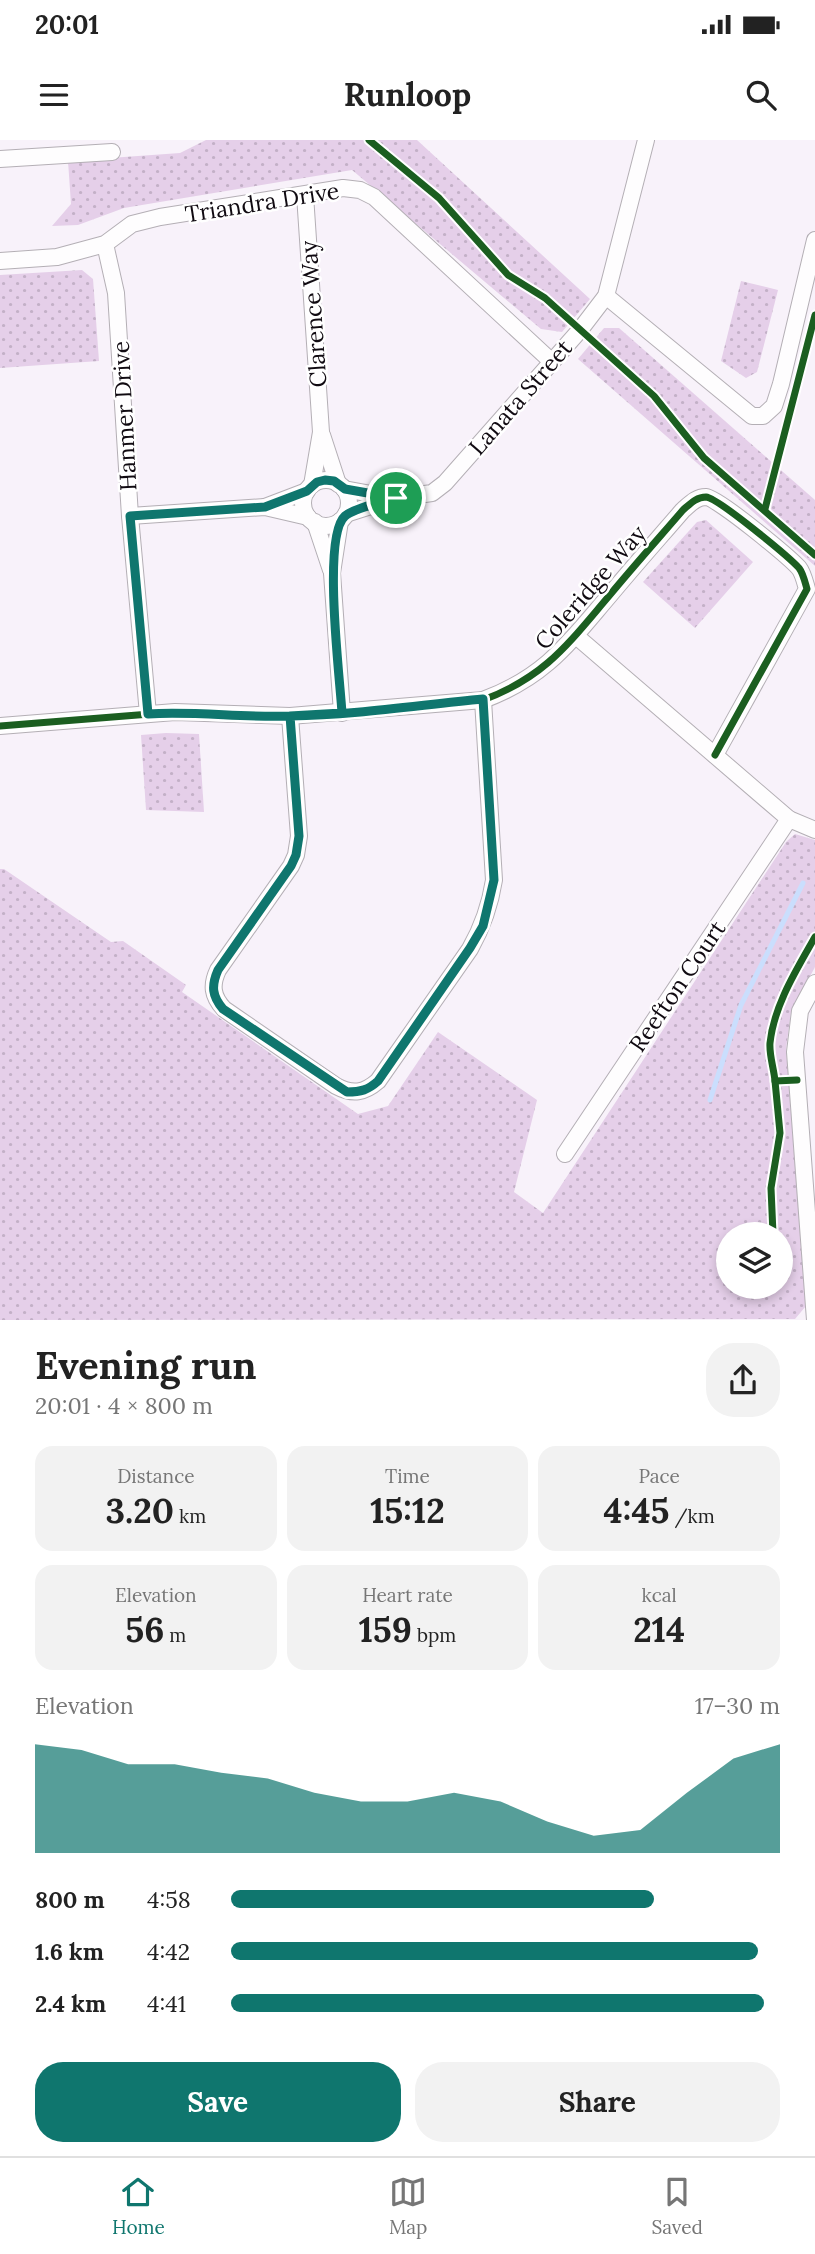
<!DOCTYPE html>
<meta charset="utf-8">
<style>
:root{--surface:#fff;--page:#f2f2f2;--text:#222;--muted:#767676;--line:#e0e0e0;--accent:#0f766e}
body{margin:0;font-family:Lora,serif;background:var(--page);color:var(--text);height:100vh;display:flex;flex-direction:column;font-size:26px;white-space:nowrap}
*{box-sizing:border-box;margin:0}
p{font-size:23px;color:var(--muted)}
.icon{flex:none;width:38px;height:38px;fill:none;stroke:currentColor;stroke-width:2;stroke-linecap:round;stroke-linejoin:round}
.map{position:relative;height:1180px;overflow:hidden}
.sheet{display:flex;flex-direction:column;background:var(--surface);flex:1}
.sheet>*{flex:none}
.fabs{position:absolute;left:716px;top:1082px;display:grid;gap:14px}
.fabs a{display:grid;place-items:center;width:77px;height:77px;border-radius:50%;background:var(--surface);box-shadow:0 4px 10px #0003;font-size:35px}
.pin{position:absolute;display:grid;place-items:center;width:60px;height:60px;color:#fff;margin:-30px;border:4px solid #fff;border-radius:50%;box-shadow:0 2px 7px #0007}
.round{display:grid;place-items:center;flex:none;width:74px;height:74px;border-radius:28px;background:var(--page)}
.overview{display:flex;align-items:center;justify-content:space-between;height:119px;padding:0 35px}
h1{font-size:38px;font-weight:800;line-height:52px}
.stats{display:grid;grid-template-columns:repeat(3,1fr);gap:10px;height:119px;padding:7px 35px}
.stats div{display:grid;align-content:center;border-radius:18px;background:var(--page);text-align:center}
.stats b{font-size:35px;font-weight:800}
.stats small{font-size:19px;font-weight:400}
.stats p{font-size:19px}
.chart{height:196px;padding:14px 35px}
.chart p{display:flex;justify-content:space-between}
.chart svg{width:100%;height:126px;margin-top:7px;fill:var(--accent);opacity:.7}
.button{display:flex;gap:14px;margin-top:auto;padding:14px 35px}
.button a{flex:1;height:80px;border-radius:28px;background:var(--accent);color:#fff;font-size:28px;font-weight:800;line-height:80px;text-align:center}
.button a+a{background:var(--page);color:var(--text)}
ul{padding:0 35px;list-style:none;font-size:23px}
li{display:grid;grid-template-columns:112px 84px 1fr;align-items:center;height:52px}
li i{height:18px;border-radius:9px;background:var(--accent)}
.status{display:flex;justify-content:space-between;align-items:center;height:49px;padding:0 35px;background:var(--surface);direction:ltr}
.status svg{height:19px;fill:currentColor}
header{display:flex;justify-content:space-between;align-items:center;height:91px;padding:0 35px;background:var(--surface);font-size:32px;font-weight:800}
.tab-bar{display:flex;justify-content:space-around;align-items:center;height:98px;border-top:2px solid var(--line);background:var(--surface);font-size:19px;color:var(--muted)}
.tab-bar a{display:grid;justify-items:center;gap:4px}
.tab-bar .on{color:var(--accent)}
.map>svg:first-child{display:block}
.green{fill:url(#green-dots);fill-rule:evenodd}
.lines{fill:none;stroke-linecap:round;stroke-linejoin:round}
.stream{stroke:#cadefd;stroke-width:5}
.minor-casing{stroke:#b4afb5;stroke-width:18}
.minor{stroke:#fefdfe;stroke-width:16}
.cycleway-casing{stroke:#fff;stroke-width:11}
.cycleway{stroke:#1b5e20;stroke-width:7}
.route-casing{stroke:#fff;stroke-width:14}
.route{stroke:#0f766e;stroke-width:9}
.labels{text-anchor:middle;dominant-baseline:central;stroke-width:5;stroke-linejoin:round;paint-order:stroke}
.street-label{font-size:23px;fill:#100a11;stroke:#fff}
</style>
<div class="status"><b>20:01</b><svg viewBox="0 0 49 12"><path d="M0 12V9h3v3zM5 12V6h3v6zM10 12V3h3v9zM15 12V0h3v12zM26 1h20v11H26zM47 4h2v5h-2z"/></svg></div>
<header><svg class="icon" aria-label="menu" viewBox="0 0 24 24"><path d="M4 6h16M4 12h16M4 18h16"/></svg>Runloop<svg class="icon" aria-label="search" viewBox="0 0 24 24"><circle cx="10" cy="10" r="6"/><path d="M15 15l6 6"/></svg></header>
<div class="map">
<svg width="815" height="1180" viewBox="0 0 815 1180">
<defs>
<pattern id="green-dots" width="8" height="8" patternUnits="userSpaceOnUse" patternTransform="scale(1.75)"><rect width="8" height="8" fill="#e5cfe9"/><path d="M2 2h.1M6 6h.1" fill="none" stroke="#c3b0c7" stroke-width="1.8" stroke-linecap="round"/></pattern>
</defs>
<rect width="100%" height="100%" fill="#f8f2fa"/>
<g class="green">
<path d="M206 0H417L590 159 562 192 541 189 352 30 124 68 78 85 52 86 71 64 68 21 180 13Z"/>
<path d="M82 130 93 139 99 221 0 228V135Z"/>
<path d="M741 141 778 150 757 232 746 238 721 221Z"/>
<path d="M604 188H619L815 360V426L578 219Z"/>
<path d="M706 380 753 422 695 488 643 442 697 382Z"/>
<path d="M166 593 199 594 204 672 146 670 141 595Z"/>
<path d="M795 694 815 700V827L791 872 786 909 806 1166 795 1179 0 1180V729H4L111 802 123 801 186 845 182 852 358 974 388 966 438 892 537 960 514 1052 543 1073 786 702ZM728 1094H780V1146H728Z"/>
</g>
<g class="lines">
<path class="stream" d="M710 960 741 865 803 743"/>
<g class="minor-casing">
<g id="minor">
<path d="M0 19 112 12"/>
<path d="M305 55 321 292 312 345"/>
<path d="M105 104 116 153 130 376 148 574"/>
<path d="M0 121 57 117 105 104 132 84 160 77 343 48 360 50 374 57 551 221"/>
<path d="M606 156 752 276H763L774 266 781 244 815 100"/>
<path d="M322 295 338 344"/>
<circle cx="326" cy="363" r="23"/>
<path d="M344 349 393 358"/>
<path d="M265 367 307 351"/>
<path d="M346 374 396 358 432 353 445 343 580 190 606 156 646 0"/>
<path d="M130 376 265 367 308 377"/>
<path d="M340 381 332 433 342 573"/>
<path d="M315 382 331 430"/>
<path d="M576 496 789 679 815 690"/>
<path d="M290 576 299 696 296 715 291 726 218 830C211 845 212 856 224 869L336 946C353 955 364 953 378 941L470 809C483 786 490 766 494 740L483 560"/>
<path d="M0 586 175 572 290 576 483 560C545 537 568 504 609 456 633 427 658 399 683 370 690 364 696 357 706 357 718 358 789 417 799 428 803 433 805 442 807 449L715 615"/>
<path d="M565 1014 789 679"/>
<path d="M815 1180 795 912 800 871 815 843"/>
</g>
</g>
<use href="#minor" class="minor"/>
<g class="cycleway-casing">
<g id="cycleway">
<path d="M369 0 439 58 508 135 545 158 654 256 704 318 815 415"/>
<path d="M765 369 815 175"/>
<path d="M0 586 175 572 290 576 483 560C545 537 568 504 609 456 633 427 658 399 683 370 690 364 696 357 706 357 718 358 789 417 799 428 803 433 805 442 807 449L715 615"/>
<path d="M797 940 775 941C774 929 769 915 770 903 774 865 797 829 815 797"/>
<path d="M773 1094 771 1048 780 993 775 941"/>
</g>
</g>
<use href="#cycleway" class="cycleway"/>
</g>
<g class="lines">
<g class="route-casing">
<path id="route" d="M396 358 345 349 334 341 325 340 317 342 307 351 265 367 130 376 148 574C196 571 243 578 291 576 355 575 419 565 483 559L494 740 483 786 470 808 378 941C368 950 361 952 347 952L223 869C212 856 211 846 218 830L291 726 296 715 299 696 290 576 342 573C340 538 322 396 345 376 354 368 383 362 396 358"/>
</g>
<use href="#route" class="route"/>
</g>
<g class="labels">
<g class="street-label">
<text transform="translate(262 62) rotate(-9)">Triandra Drive</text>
<text transform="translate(313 174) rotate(-94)">Clarence Way</text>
<text transform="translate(520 257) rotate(-49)">Lanata Street</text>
<text transform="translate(124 276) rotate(-93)">Hanmer Drive</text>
<text transform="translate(590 447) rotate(-49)">Coleridge Way</text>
<text transform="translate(677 846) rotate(-56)">Reefton Court</text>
</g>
</g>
</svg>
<div class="fabs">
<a><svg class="icon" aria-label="layers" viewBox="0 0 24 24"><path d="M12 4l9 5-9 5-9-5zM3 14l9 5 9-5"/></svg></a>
</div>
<div class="pin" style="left:396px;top:358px;background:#1e9e55"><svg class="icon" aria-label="arrive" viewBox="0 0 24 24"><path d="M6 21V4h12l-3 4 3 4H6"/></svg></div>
</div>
<section class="sheet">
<div class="overview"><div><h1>Evening run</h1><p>20:01 · 4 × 800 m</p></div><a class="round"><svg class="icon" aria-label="share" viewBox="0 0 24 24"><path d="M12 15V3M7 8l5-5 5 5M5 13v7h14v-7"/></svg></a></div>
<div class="stats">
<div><p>Distance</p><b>3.20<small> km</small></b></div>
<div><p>Time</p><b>15:12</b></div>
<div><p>Pace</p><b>4:45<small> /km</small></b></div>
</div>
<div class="stats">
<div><p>Elevation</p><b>56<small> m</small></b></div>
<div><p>Heart rate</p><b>159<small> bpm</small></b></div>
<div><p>kcal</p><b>214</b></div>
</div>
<div class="chart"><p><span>Elevation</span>17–30 m</p>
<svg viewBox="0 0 160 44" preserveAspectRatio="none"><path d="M0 44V6L10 8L20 13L30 13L40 16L50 18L60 23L70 26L80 26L90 23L100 26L110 33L120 38L130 36L140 23L150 11L160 6V44z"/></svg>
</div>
<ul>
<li><b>800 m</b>4:58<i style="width:77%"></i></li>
<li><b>1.6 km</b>4:42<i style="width:96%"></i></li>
<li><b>2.4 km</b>4:41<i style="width:97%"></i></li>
</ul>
<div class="button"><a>Save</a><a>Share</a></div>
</section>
<nav class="tab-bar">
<a class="on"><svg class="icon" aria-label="home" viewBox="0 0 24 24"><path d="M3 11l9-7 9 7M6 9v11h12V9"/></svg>Home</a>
<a><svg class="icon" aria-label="map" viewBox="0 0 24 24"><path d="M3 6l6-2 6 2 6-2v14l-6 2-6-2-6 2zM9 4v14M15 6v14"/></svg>Map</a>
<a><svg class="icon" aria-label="saved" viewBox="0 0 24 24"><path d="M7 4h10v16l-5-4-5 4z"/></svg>Saved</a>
</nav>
